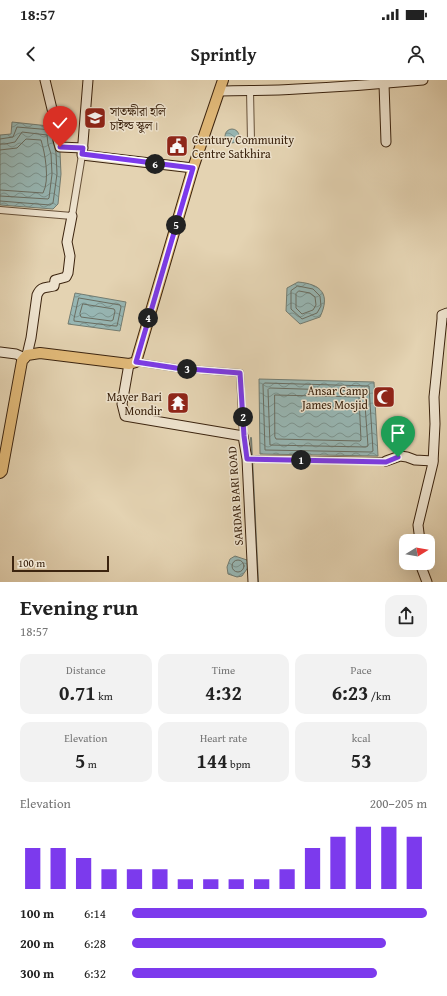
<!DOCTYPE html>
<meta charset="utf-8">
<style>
:root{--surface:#fff;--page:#f2f2f2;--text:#222;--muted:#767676;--accent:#7c3aed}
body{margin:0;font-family:"Gentium Book Plus","Noto Serif Bengali",serif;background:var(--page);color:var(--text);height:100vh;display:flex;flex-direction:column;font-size:15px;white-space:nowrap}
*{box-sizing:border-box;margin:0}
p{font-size:13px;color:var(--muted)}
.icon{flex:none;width:22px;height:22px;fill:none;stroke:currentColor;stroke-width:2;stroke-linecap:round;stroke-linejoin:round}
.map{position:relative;height:502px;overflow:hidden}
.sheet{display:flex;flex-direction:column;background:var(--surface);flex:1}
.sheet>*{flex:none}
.needle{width:26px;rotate:79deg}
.fabs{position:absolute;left:399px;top:454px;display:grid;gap:8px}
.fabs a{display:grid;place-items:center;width:36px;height:36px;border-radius:8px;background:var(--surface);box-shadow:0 4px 16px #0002;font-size:20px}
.scale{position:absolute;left:12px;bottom:10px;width:97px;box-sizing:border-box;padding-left:4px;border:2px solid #3c240f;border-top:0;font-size:11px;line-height:14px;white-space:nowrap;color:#3c240f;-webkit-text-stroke:3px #ede2cd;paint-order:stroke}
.pin{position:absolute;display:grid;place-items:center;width:34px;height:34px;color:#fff;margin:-41px -17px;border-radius:50% 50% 50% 0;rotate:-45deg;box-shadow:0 0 4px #0007}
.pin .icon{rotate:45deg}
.km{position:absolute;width:20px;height:20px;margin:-10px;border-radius:50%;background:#222;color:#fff;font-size:11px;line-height:20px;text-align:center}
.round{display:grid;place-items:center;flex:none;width:42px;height:42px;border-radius:12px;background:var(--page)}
.overview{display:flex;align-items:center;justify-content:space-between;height:68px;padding:0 20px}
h1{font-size:22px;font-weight:700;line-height:30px}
.stats{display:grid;grid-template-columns:repeat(3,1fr);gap:6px;height:68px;padding:4px 20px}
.stats div{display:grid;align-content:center;border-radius:10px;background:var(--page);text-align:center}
.stats b{font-size:20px;font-weight:700}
.stats small{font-size:11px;font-weight:400}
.stats p{font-size:11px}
.chart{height:112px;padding:8px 20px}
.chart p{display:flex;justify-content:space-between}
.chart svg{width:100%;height:72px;margin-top:4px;stroke:var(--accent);stroke-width:6}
ul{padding:0 20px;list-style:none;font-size:13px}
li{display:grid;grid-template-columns:64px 48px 1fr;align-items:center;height:30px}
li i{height:10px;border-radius:5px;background:var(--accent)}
.status{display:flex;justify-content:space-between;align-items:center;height:28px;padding:0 20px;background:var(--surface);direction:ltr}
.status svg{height:11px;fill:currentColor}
header{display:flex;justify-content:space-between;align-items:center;height:52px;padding:0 20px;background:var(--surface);font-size:18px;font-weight:700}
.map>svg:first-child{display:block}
.water{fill:url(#water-waves);stroke:#737c71}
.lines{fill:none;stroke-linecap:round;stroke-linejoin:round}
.shore{stroke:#6a6d61;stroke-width:1}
.stream{stroke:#737c71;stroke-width:2}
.street-casing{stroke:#665038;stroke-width:8}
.secondary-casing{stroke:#3c240f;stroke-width:11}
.primary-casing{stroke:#3c240f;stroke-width:12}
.street{stroke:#ede2cd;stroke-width:6}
.secondary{stroke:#ede2cd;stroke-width:9}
.primary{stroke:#e2ba79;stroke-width:10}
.route-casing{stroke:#fff;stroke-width:8}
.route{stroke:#7c3aed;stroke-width:5}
.labels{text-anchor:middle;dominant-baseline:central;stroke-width:3;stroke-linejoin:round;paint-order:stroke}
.poi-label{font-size:12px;fill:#3c240f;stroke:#ede2cd;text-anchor:start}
.street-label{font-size:12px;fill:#3c240f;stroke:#ede2cd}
</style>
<div class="status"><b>18:57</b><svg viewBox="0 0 49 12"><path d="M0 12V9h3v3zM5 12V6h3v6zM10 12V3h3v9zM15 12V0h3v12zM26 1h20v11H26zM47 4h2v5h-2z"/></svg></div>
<header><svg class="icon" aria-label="back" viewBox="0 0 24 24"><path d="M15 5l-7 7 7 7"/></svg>Sprintly<svg class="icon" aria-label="person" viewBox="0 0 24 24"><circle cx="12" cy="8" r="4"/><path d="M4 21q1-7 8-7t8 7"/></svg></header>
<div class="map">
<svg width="447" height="502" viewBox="0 0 447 502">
<defs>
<pattern id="water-waves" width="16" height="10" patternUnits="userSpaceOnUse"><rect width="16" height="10" fill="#97b6b3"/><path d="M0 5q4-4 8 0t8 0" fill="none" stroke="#7c9490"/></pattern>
</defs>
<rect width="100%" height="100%" fill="#e4d3b2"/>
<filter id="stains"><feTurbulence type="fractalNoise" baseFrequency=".005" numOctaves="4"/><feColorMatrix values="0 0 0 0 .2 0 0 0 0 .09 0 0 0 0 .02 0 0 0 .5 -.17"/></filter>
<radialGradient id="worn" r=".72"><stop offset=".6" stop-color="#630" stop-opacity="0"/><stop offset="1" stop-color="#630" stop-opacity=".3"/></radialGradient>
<g class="water">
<path d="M12 42 58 47 57 63 60 72 61 94 58 124 53 129 0 125V55L11 54Z"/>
<circle cx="232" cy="56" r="7"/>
<path d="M298 202C321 204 331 214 320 237L300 244 286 231 287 208Z"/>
<path d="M75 213 126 222 120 251 68 244Z"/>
<path d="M259 299 374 302 378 376 260 374Z"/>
<path d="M235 476 247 480 249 486 242 496 237 497 228 494 227 487 230 479Z"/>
</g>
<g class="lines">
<g class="shore">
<path d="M0 59 13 57 17 47 52 50"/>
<path d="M0 64H5L15 62 22 52 47 55 48 64 51 74 52 94 49 118 48 119 0 116"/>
<path d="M0 70 17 68 26 59 41 60C45 73 50 100 43 113L0 110"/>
<path d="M0 121 50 125 53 123 57 94 56 73 53 61"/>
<path d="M298 206 313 209 320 216 321 226 317 233 302 239 291 229V211Z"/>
<path d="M299 211 310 213 315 217 316 225 313 230 302 234 296 228V214Z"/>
<path d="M79 218 120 225 121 227 117 246H115L74 241V239Z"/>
<path d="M83 224 114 229 115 231 113 240 111 241 81 237 80 234Z"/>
<path d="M265 303 369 306 373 371 371 372 265 370 263 305Z"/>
<path d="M270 308 364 311 368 366 366 367 270 365 268 310Z"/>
<path d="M275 315 359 317 361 360 360 361 276 359 275 357Z"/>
<circle cx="238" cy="486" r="6"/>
</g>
<path class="stream" d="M251 358 258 502"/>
<g class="street-casing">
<g id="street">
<path d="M250 10 251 61"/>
<path d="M0 130 72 136 82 75"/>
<path d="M136 282 176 288 240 293 243 356"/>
<path d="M247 379 386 381"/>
</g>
</g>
<g class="secondary-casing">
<g id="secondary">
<path d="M45 0 52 29 58 47V60L60 67 83 68"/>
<path d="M88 0 82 75 193 88"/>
<path d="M384 4 386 62"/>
<path d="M220 11C246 10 271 11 297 9 339 7 381 4 423 0"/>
<path d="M0 272 16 274 25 278"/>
<path d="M27 275 31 258 37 215C41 206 45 208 54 206L55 200 66 197 68 193 70 176 67 162 72 136"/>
<path d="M129 284 122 324 125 336 243 356 247 379 253 502"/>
<path d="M386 381 400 376 407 377 415 380 433 381"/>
<path d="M420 461 418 445 433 383 435 344 434 317 442 239V235L447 233"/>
<path d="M422 483V489L427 502"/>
</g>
</g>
<g class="primary-casing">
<path id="primary" d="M0 393 2 391 22 281 27 275 40 273 129 284 136 282 193 88 223 0"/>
</g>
<use href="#street" class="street"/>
<use href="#secondary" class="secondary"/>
<use href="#primary" class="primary"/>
</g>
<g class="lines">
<g class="route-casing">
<path id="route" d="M60 67 83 68 82 74 193 88 136 282 176 288 240 293 244 356 247 379 386 382 398 377"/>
</g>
<use href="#route" class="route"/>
</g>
<defs>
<g id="school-square" transform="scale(1.15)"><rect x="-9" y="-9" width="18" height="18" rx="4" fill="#8f2418" stroke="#ede2cd"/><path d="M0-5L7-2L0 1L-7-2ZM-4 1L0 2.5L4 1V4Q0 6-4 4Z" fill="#fff"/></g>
<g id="civic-square" transform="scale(1.15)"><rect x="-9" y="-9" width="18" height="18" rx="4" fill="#8f2418" stroke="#ede2cd"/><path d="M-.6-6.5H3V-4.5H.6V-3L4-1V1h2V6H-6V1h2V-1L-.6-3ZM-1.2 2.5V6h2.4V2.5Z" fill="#fff"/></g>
<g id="mosque-square" transform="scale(1.15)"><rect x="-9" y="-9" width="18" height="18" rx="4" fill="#8f2418" stroke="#ede2cd"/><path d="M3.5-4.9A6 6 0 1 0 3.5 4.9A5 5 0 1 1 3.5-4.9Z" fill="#fff"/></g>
<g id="temple-square" transform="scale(1.15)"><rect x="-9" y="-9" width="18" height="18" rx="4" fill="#8f2418" stroke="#ede2cd"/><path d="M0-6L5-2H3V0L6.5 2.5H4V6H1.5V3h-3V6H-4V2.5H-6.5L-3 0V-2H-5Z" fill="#fff"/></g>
</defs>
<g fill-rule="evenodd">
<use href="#school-square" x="95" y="38"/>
<use href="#civic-square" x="177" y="66"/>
<use href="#mosque-square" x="384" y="317"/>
<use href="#temple-square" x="178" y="323"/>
</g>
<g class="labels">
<g class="poi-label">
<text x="110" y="31">সাতক্ষীরা হলি<tspan x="110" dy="14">চাইল্ড স্কুল।</tspan></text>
<text x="192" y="59">Century Community<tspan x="192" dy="14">Centre Satkhira</tspan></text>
<text x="368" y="310" text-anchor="end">Ansar Camp<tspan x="368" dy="14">James Mosjid</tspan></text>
<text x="162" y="316" text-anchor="end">Mayer Bari<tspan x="162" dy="14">Mondir</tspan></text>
</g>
<g class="street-label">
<text transform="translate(235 416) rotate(-94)">SARDAR BARI ROAD</text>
</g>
</g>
<rect width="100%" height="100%" filter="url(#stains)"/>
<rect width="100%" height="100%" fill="url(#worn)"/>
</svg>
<div class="fabs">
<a><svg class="needle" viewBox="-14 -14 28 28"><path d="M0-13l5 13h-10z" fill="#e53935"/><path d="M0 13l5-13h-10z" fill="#767676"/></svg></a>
</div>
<div class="scale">100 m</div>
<div class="pin" style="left:398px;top:377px;background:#1e9e55"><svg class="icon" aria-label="arrive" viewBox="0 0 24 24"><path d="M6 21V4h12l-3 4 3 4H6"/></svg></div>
<div class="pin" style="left:60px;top:67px;background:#d93025"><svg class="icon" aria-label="check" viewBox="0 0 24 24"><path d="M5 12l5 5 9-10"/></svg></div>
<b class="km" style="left:301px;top:380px">1</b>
<b class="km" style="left:243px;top:337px">2</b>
<b class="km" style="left:187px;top:289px">3</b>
<b class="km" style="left:148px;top:238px">4</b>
<b class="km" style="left:176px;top:145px">5</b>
<b class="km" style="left:155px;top:84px">6</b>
</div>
<section class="sheet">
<div class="overview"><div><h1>Evening run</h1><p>18:57</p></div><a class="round"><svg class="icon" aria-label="share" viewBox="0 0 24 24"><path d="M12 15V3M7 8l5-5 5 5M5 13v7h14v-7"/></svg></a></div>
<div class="stats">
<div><p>Distance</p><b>0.71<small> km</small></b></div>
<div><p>Time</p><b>4:32</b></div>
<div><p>Pace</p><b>6:23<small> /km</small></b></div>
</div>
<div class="stats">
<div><p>Elevation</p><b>5<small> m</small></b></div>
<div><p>Heart rate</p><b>144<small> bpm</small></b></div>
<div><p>kcal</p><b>53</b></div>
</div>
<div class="chart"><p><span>Elevation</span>200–205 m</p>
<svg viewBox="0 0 160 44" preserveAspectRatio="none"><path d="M5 44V19M15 44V19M25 44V25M35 44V32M45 44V32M55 44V32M65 44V38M75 44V38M85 44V38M95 44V38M105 44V32M115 44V19M125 44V12M135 44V6M145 44V6M155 44V12"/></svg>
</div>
<ul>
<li><b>100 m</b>6:14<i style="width:100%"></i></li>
<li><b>200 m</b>6:28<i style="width:86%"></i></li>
<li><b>300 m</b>6:32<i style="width:83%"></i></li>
</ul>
</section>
